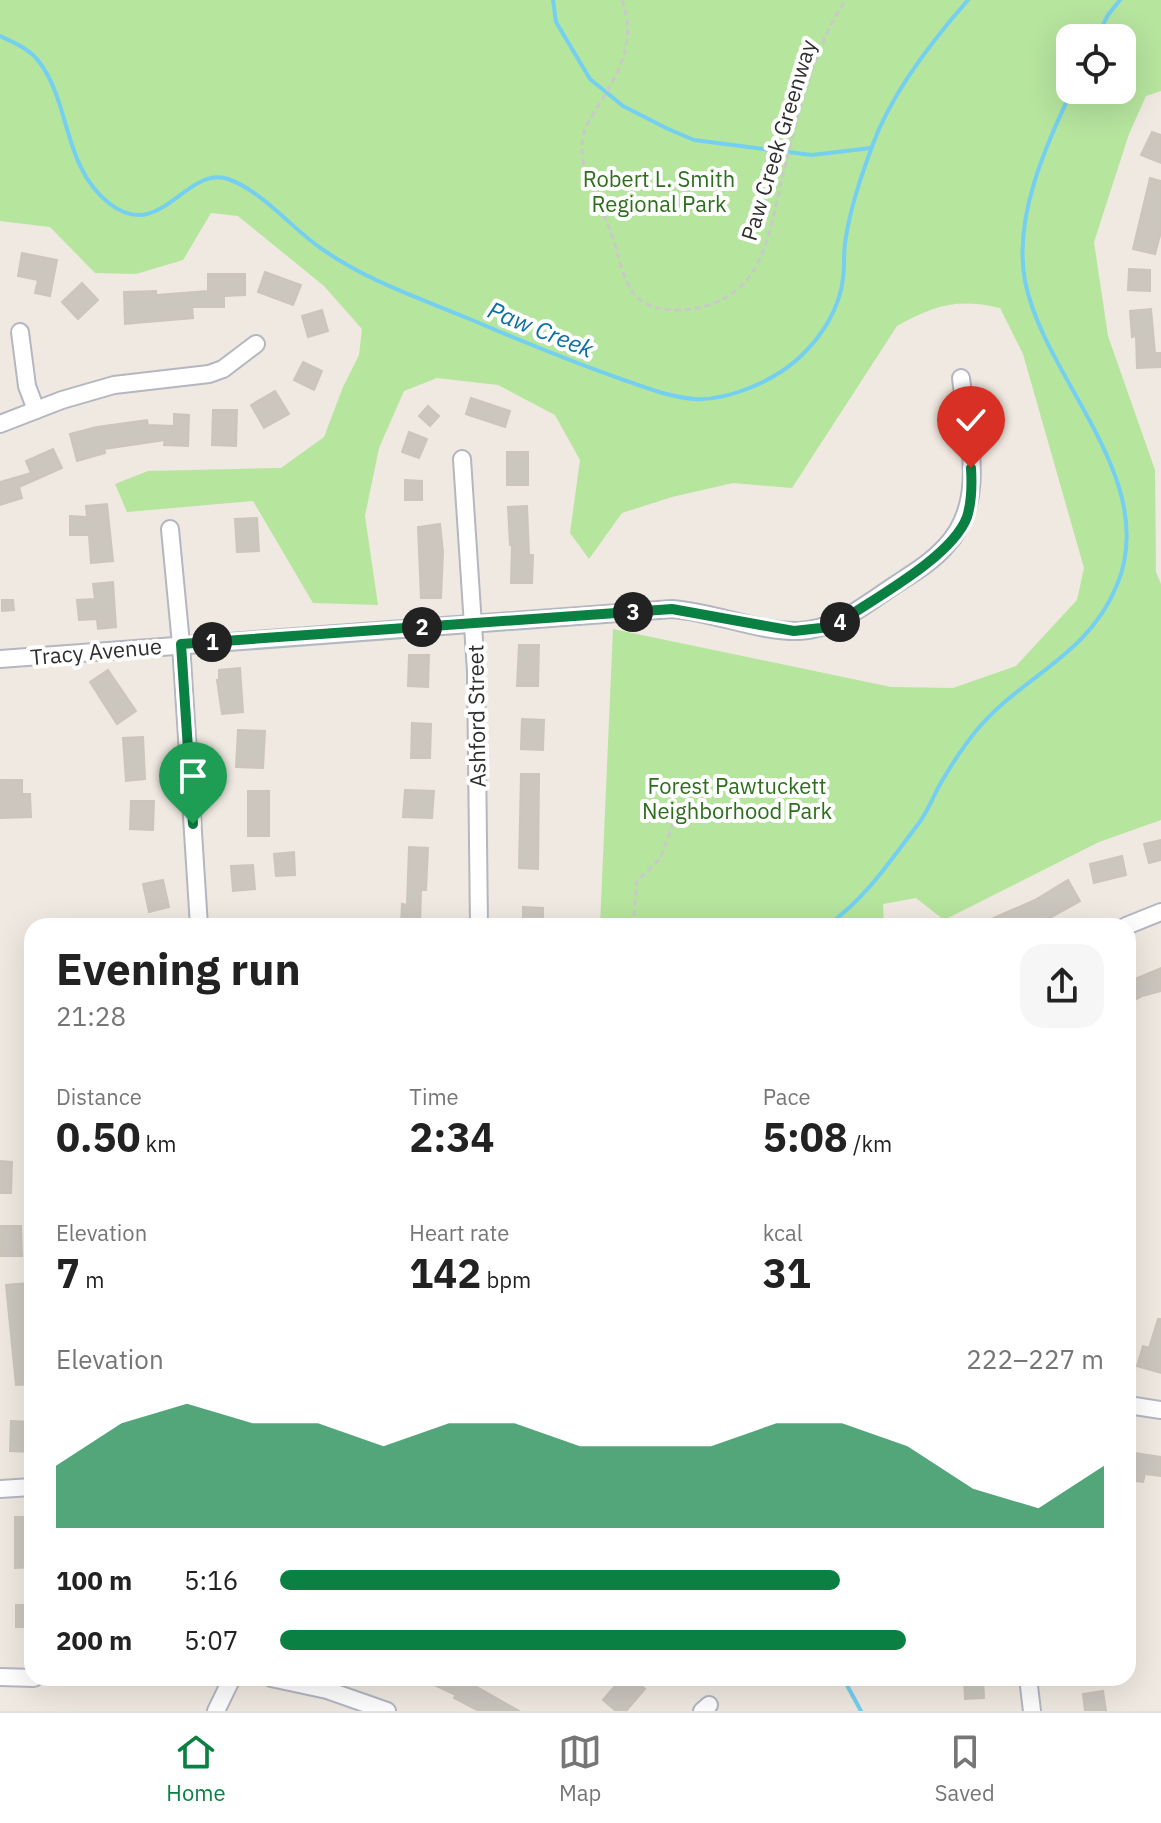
<!DOCTYPE html>
<meta charset="utf-8">
<style>
:root{--surface:#fff;--page:#f6f6f6;--text:#222;--muted:#767676;--line:#e0e0e0;--accent:#0b8043}
body{margin:0;font-family:"IBM Plex Sans",sans-serif;background:var(--page);color:var(--text);height:100vh;display:flex;flex-direction:column;font-size:30px;white-space:nowrap}
*{box-sizing:border-box;margin:0}
p{font-size:26px;color:var(--muted)}
.icon{flex:none;width:44px;height:44px;fill:none;stroke:currentColor;stroke-width:2;stroke-linecap:round;stroke-linejoin:round}
.map{position:relative;flex:1;overflow:hidden}
.details{position:absolute;left:24px;top:918px;width:1112px;height:768px;display:flex;flex-direction:column;background:var(--surface);border-radius:24px;box-shadow:0 8px 32px #0002}
.details>*{flex:none}
.buttons{position:absolute;left:1056px;top:24px;display:grid;gap:16px}
.buttons a{display:grid;place-items:center;width:80px;height:80px;border-radius:16px;background:var(--surface);box-shadow:0 8px 32px #0002;font-size:40px}
.pin{position:absolute;display:grid;place-items:center;width:68px;height:68px;color:#fff;margin:-82px -34px;border-radius:50% 50% 50% 0;rotate:-45deg;box-shadow:0 0 8px #0007}
.pin .icon{rotate:45deg}
.km{position:absolute;width:40px;height:40px;margin:-20px;border-radius:50%;background:#222;color:#fff;font-size:22px;line-height:40px;text-align:center}
.round{display:grid;place-items:center;flex:none;width:84px;height:84px;border-radius:24px;background:var(--page)}
.headline{display:flex;align-items:center;justify-content:space-between;height:136px;padding:0 32px}
h1{font-size:44px;font-weight:700;line-height:60px}
.figures{display:grid;grid-template-columns:repeat(3,1fr);gap:12px;height:136px;padding:8px 32px}
.figures div{display:grid;align-content:center}
.figures b{font-size:40px;font-weight:700}
.figures small{font-size:22px;font-weight:400}
.figures p{font-size:22px}
.chart{height:224px;padding:16px 32px}
.chart p{display:flex;justify-content:space-between}
.chart svg{width:100%;height:144px;margin-top:8px;fill:var(--accent);opacity:.7}
ul{padding:0 32px;list-style:none;font-size:26px}
li{display:grid;grid-template-columns:128px 96px 1fr;align-items:center;height:60px}
li i{height:20px;border-radius:10px;background:var(--accent)}
.dock{display:flex;justify-content:space-around;align-items:center;height:112px;border-top:2px solid var(--line);background:var(--surface);font-size:22px;color:var(--muted)}
.dock a{display:grid;justify-items:center;gap:4px}
.dock .selected{color:var(--accent)}
.map>svg:first-child{display:block}
.green{fill:#b6e59e;fill-rule:evenodd}
.lines{fill:none;stroke-linecap:round;stroke-linejoin:round}
.stream{stroke:#75cff0;stroke-width:4}
.building{fill:#cbc7bf;stroke:#cbc5ba;stroke-width:2}
.street-casing{stroke:#b4b7c1;stroke-width:20}
.path{stroke:#c9c9c9;stroke-width:3;stroke-dasharray:6 4;stroke-linecap:butt}
.street{stroke:#fff;stroke-width:16}
.route-casing{stroke:#fff;stroke-width:16}
.route{stroke:#0b8043;stroke-width:10}
.labels{text-anchor:middle;dominant-baseline:central;stroke-width:8;stroke-linejoin:round;paint-order:stroke}
.street-label{font-size:22px;fill:#2e2e2e;stroke:#fff}
.park-label{font-size:22px;fill:#2c6e1b;stroke:#fff}
.water-label{font-size:24px;font-style:italic;fill:#0d6fa3;stroke:#fff}
</style>
<div class="map">
<svg width="1161" height="1711" viewBox="0 0 1161 1711">
<rect width="100%" height="100%" fill="#efe9e1"/>
<path class="green" d="M0 0H1161V91L1146 96 1129 134 1094 242 1108 336 1155 470 1156 572 1161 584V820L1099 842 944 920 916 898 883 904 884 926H600L613 629 891 687 953 688 1016 666 1077 600 1084 568 1023 354 1000 308C957 298 935 305 897 326L792 488 733 483 672 497 622 513 589 559 570 533 580 460 555 415 498 385 437 378 404 391 379 448 365 516 378 605 313 603 253 501 127 512 115 484 148 471 281 468 324 437 343 387 359 355 362 329 324 286 238 216 211 213 183 260 136 274 95 273 50 227 0 221ZM1122 38V90H1070V38Z"/>
<g class="lines">
<g class="stream">
<path d="M553 0 556 22 590 79 623 106 666 128 694 140 812 155 871 148"/>
<path d="M0 36C15 43 30 49 40 63 71 105 63 168 110 204 161 243 186 165 228 179 264 192 291 228 322 249 367 281 422 299 472 320 521 341 570 361 621 379 644 387 669 397 694 399 729 401 776 380 801 356 822 336 840 308 843 278 845 265 843 251 846 237 851 205 862 174 873 144 892 92 932 41 968 0"/>
<path d="M1096 38 1108 15 1120 0"/>
<path d="M827 926C866 898 891 860 919 823 927 812 933 798 939 786 950 767 962 748 976 731 1021 676 1087 658 1117 585 1161 479 1044 379 1025 281 1013 217 1046 146 1072 90"/>
<path d="M843 1678 861 1711"/>
</g>
</g>
<g class="building">
<path d="M1152 132 1161 135V163L1141 155Z"/>
<path d="M1150 178 1161 181V232L1155 254 1133 249Z"/>
<path d="M22 253 57 260 50 296 35 293 38 280 18 276Z"/>
<path d="M1129 269 1150 270V291L1128 290Z"/>
<path d="M265 272 301 285 293 305 258 292Z"/>
<path d="M208 274H245V295L224 296V307H192L193 318 125 324 124 292 156 291V295L208 291Z"/>
<path d="M82 283 98 300 78 319 62 302Z"/>
<path d="M1151 309 1155 353H1160L1161 367 1137 368 1136 336 1132 337 1130 311Z"/>
<path d="M322 310 328 331 308 337 302 316Z"/>
<path d="M303 362 322 371 314 390 294 380Z"/>
<path d="M275 391 289 414 264 428 251 405Z"/>
<path d="M471 398 510 411 505 427 466 414Z"/>
<path d="M428 406 439 416 430 426 419 416Z"/>
<path d="M213 410H237L236 446 212 445Z"/>
<path d="M174 414 189 415 188 446 164 445 165 440 104 449 105 453 77 461 70 434 97 427 147 420 148 425 174 426Z"/>
<path d="M409 432 427 439 419 458 402 452Z"/>
<path d="M53 449 62 468 19 487 22 498 0 505V482L31 473 26 461Z"/>
<rect x="507" y="452" width="21" height="33"/>
<path d="M405 480 422 481V500H405Z"/>
<path d="M107 504 113 561 91 563 89 535H70V516L87 517 86 506Z"/>
<path d="M527 506 529 555H533L532 583H511L512 545H510L508 507Z"/>
<path d="M257 518 259 551 237 552 235 519Z"/>
<path d="M440 524 443 552 441 598H421L418 527Z"/>
<path d="M113 582 116 627 98 629 97 619 79 620 77 600 95 599 93 584Z"/>
<path d="M2 600H13L14 610 2 611Z"/>
<path d="M519 645H539L538 686H517Z"/>
<path d="M409 655H429L428 687 408 686Z"/>
<path d="M240 668 243 712 222 714 217 680H219V670Z"/>
<path d="M108 670 136 711 117 724 90 682Z"/>
<path d="M522 719 544 720 543 750 521 749Z"/>
<path d="M412 723 431 724 430 758H411Z"/>
<path d="M238 730 265 731 263 768 236 767Z"/>
<path d="M143 737 145 779 126 781 123 738Z"/>
<path d="M521 774H539L538 869 519 868Z"/>
<path d="M0 780H22V794H30L31 817 0 818Z"/>
<path d="M405 790 434 791 432 818 403 817Z"/>
<rect x="248" y="791" width="21" height="45"/>
<path d="M131 801H154L153 830 130 829Z"/>
<path d="M1161 840V860L1149 863 1144 844Z"/>
<path d="M409 847 428 848 426 890H421L420 926H401L402 904 407 905Z"/>
<path d="M294 852 295 875 276 876 274 854Z"/>
<path d="M1122 856 1126 875 1094 883 1090 864Z"/>
<path d="M253 865 255 889 233 891 231 866Z"/>
<path d="M163 880 169 907 149 912 143 884Z"/>
<path d="M1068 880 1080 901 1046 920 1045 918 1026 926H975L1035 900Z"/>
<path d="M523 907 543 908V926H523Z"/>
<path d="M1161 968V991L1142 996 1128 1004V982Z"/>
<path d="M0 1161 12 1162 11 1193H0Z"/>
<path d="M0 1226H21L22 1256H0Z"/>
<path d="M28 1283 32 1323V1384L16 1385 6 1285Z"/>
<path d="M1158 1319H1161V1373L1137 1366 1143 1346 1149 1348Z"/>
<path d="M11 1421 30 1422 32 1452 10 1451Z"/>
<path d="M1128 1452 1161 1457V1476L1145 1474 1143 1482 1128 1480Z"/>
<path d="M15 1517H32V1567L15 1568Z"/>
<rect x="16" y="1605" width="16" height="22"/>
<path d="M419 1678H461L519 1711H479L454 1698 456 1695Z"/>
<path d="M622 1678H631L645 1689 626 1711H616L603 1700Z"/>
<path d="M964 1678H983L984 1698 965 1699Z"/>
<path d="M1103 1691 1106 1711H1085L1083 1694Z"/>
</g>
<g class="lines">
<g class="street-casing">
<g id="street">
<path d="M20 332 27 386 36 410"/>
<path d="M0 424 62 400 114 385 209 374 223 369 256 344"/>
<path d="M462 459 476 671 479 926"/>
<path d="M170 529 181 644 199 926"/>
<path d="M0 659 672 609C714 612 758 632 799 631 834 629 858 610 886 591 906 577 929 565 945 547 989 502 967 433 961 378"/>
<path d="M1126 926 1161 912"/>
<path d="M1128 1405 1161 1410"/>
<path d="M0 1489 32 1487"/>
<path d="M0 1677 34 1678"/>
<path d="M271 1678 327 1690 387 1711"/>
<path d="M1028 1678 1032 1711"/>
<path d="M216 1711 232 1678"/>
<path d="M702 1711 709 1705"/>
</g>
</g>
<g class="path">
<path d="M622 0C640 51 610 84 586 126 572 164 598 196 610 230 626 273 622 312 682 310 710 309 739 295 754 270 769 244 774 212 781 183 795 128 813 46 846 0"/>
<path d="M633 926 637 881 660 859 675 818 682 807 696 804"/>
</g>
<use href="#street" class="street"/>
</g>
<g class="lines">
<g class="route-casing">
<path id="route" d="M193 824 181 644 672 609 794 631 821 628 840 622C876 597 952 557 967 517 972 501 972 484 971 468"/>
</g>
<use href="#route" class="route"/>
</g>
<g class="labels">
<g class="street-label">
<text transform="translate(778 140) rotate(-73)">Paw Creek Greenway</text>
<text transform="translate(96 651) rotate(-5)">Tracy Avenue</text>
<text transform="translate(476 716) rotate(-91)">Ashford Street</text>
</g>
<g class="park-label">
<text x="659" y="178">Robert L. Smith<tspan x="659" dy="25">Regional Park</tspan></text>
<text x="737" y="785">Forest Pawtuckett<tspan x="737" dy="25">Neighborhood Park</tspan></text>
</g>
<g class="water-label">
<text transform="translate(541 329) rotate(22)">Paw Creek</text>
</g>
</g>
</svg>
<div class="buttons">
<a><svg class="icon" aria-label="locate" viewBox="0 0 24 24"><circle cx="12" cy="12" r="6"/><path d="M12 2v4M12 18v4M2 12h4M18 12h4"/></svg></a>
</div>
<div class="pin" style="left:193px;top:824px;background:#1e9e55"><svg class="icon" aria-label="arrive" viewBox="0 0 24 24"><path d="M6 21V4h12l-3 4 3 4H6"/></svg></div>
<div class="pin" style="left:971px;top:468px;background:#d93025"><svg class="icon" aria-label="check" viewBox="0 0 24 24"><path d="M5 12l5 5 9-10"/></svg></div>
<b class="km" style="left:212px;top:642px">1</b>
<b class="km" style="left:422px;top:627px">2</b>
<b class="km" style="left:633px;top:612px">3</b>
<b class="km" style="left:840px;top:622px">4</b>
<section class="details">
<div class="headline"><div><h1>Evening run</h1><p>21:28</p></div><a class="round"><svg class="icon" aria-label="share" viewBox="0 0 24 24"><path d="M12 15V3M7 8l5-5 5 5M5 13v7h14v-7"/></svg></a></div>
<div class="figures">
<div><p>Distance</p><b>0.50<small> km</small></b></div>
<div><p>Time</p><b>2:34</b></div>
<div><p>Pace</p><b>5:08<small> /km</small></b></div>
</div>
<div class="figures">
<div><p>Elevation</p><b>7<small> m</small></b></div>
<div><p>Heart rate</p><b>142<small> bpm</small></b></div>
<div><p>kcal</p><b>31</b></div>
</div>
<div class="chart"><p><span>Elevation</span>222–227 m</p>
<svg viewBox="0 0 160 44" preserveAspectRatio="none"><path d="M0 44V25L10 12L20 6L30 12L40 12L50 19L60 12L70 12L80 19L90 19L100 19L110 12L120 12L130 19L140 32L150 38L160 25V44z"/></svg>
</div>
<ul>
<li><b>100 m</b>5:16<i style="width:68%"></i></li>
<li><b>200 m</b>5:07<i style="width:76%"></i></li>
</ul>
</section>
</div>
<nav class="dock">
<a class="selected"><svg class="icon" aria-label="home" viewBox="0 0 24 24"><path d="M3 11l9-7 9 7M6 9v11h12V9"/></svg>Home</a>
<a><svg class="icon" aria-label="map" viewBox="0 0 24 24"><path d="M3 6l6-2 6 2 6-2v14l-6 2-6-2-6 2zM9 4v14M15 6v14"/></svg>Map</a>
<a><svg class="icon" aria-label="saved" viewBox="0 0 24 24"><path d="M7 4h10v16l-5-4-5 4z"/></svg>Saved</a>
</nav>
